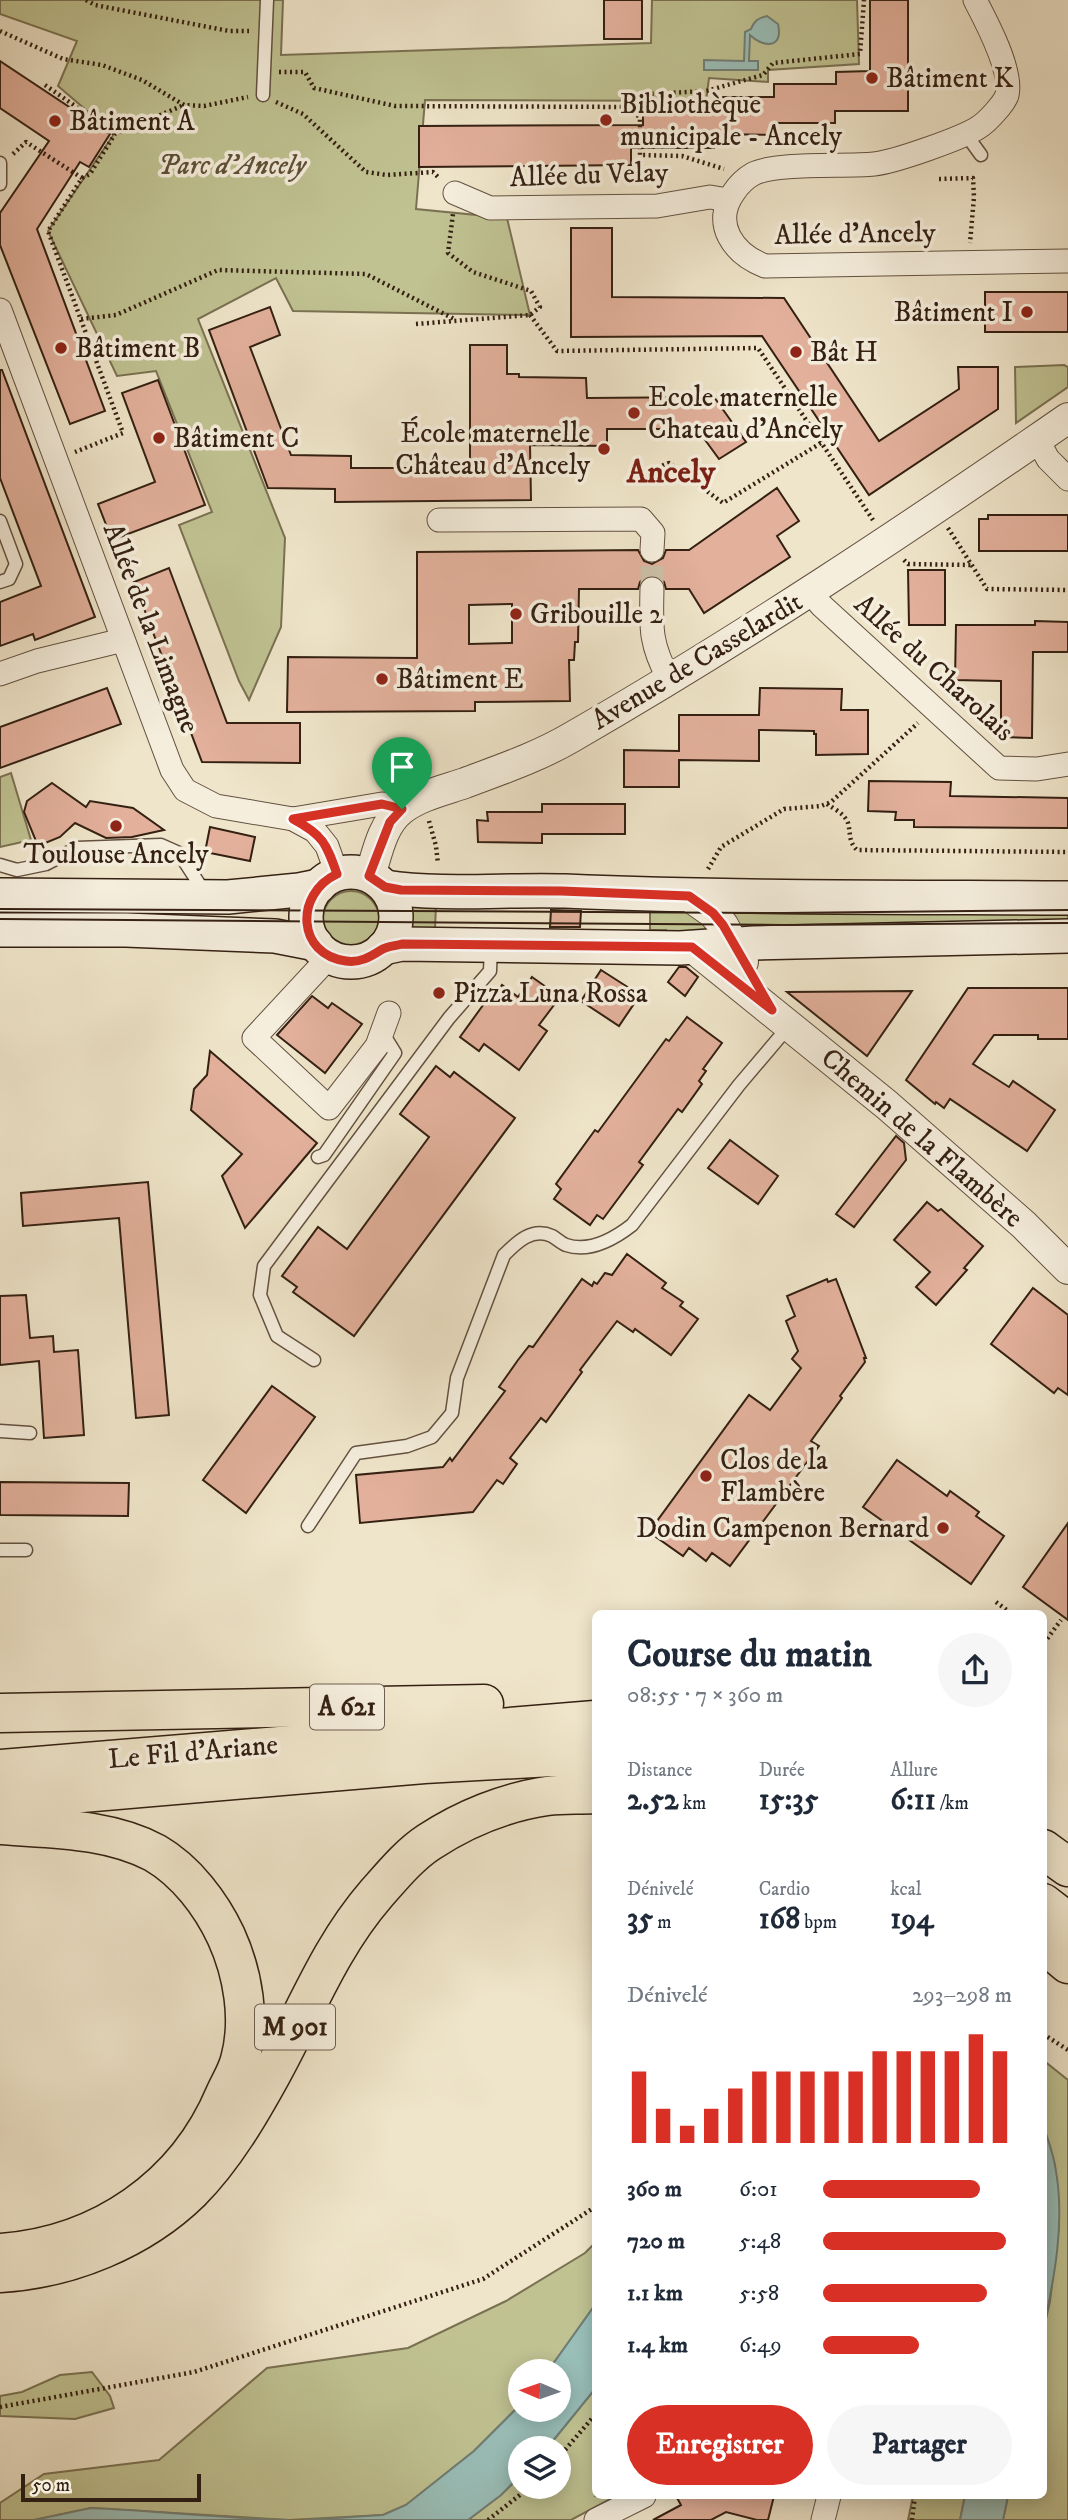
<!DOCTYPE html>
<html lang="fr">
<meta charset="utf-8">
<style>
:root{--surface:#fff;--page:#f6f6f7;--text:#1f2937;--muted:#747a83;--accent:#d93025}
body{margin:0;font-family:"IM FELL DW Pica",serif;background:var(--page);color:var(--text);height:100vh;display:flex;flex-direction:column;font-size:26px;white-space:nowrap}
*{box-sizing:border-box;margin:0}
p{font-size:23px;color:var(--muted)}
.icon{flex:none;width:38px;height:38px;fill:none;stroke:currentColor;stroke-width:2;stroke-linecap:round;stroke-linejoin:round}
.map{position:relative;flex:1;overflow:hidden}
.panel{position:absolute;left:592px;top:1610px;width:455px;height:889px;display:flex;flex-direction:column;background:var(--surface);border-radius:10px;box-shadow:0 4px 18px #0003}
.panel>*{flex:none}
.needle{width:46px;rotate:272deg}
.controls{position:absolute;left:508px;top:2359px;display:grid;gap:14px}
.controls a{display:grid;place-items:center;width:63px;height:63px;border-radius:50%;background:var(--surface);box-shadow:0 4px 18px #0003;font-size:35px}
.scale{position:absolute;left:21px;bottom:18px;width:180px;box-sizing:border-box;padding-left:7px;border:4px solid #342012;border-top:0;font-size:19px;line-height:24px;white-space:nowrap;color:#342012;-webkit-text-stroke:5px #f5eedd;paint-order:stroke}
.pin{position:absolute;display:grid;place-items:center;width:60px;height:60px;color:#fff;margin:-72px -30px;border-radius:50% 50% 50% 0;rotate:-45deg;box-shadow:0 0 7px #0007}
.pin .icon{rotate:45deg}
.round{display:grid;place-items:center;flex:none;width:74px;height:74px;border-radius:37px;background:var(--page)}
.headline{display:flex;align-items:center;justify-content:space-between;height:119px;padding:0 35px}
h1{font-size:38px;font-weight:700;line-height:52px}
.figures{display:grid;grid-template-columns:repeat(3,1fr);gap:10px;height:119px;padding:7px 35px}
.figures div{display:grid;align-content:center}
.figures b{font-size:30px;font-weight:700}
.figures small{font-size:19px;font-weight:400}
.figures p{font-size:19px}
.chart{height:196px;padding:14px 35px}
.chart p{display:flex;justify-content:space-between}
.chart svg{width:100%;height:126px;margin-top:7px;stroke:var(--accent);stroke-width:6}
.primary-button{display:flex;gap:14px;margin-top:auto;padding:14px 35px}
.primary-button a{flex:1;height:80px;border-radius:42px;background:var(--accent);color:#fff;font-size:28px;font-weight:700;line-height:80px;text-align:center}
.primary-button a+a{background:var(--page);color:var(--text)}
ul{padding:0 35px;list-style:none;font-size:23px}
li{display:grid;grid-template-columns:112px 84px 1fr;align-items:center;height:52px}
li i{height:18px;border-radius:9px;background:var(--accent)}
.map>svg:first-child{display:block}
.green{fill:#c0c292;stroke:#7a7152;stroke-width:2}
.water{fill:#9abfb9;stroke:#717f76;stroke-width:2}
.building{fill:#e2b09b;stroke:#342012;stroke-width:2;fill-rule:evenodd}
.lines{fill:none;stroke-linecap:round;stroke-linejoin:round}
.minor-tunnel{stroke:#cabea5;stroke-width:23;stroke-dasharray:23 11;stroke-linecap:butt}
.service-casing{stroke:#635140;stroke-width:15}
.minor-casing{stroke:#635140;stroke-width:25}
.tertiary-casing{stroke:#635140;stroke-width:32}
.secondary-casing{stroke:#342012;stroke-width:36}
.trunk-casing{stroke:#342012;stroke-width:41}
.motorway-casing{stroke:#342012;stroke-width:41}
.path{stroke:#342012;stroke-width:4.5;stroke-dasharray:2 3.5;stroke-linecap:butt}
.service{stroke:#f5eedd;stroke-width:12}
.minor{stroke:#f5eedd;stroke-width:23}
.tertiary{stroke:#f5eedd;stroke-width:30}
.secondary{stroke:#f5eedd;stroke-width:33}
.trunk{stroke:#efe5ca;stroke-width:38}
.motorway{stroke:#efe5ca;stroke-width:38}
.tram{stroke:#342012;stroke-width:2}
.route-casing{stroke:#fff;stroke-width:14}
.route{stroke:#d93025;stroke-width:9}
.poi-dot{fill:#8f2418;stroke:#f5eedd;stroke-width:2.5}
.labels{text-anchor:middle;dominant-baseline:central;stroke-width:7;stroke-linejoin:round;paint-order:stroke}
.shield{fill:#f5eedd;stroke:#6e5e4f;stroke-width:2}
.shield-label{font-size:26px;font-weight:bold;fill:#342012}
.poi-label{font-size:28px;fill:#342012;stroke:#f5eedd;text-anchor:start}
.park-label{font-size:28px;font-style:italic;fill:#5e5138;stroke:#f5eedd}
.street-label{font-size:28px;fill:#342012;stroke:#f5eedd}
.quarter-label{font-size:32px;font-weight:bold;fill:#7a1f14;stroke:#f5eedd}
</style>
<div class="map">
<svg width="1068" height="2520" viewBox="0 0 1068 2520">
<rect width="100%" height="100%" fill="#efe5ca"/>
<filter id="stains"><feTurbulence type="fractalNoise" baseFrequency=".00286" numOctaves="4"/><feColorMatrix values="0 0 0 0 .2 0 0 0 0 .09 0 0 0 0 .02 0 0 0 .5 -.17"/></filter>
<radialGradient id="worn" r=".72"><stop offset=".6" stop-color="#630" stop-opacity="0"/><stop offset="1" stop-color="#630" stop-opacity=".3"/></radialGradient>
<g class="green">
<path d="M0 0H283L281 55 651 43 652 0H857L859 64 768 70V82L709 78 706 101 425 100 416 209 507 218 530 315 293 311 276 278 198 319 285 538 281 627 249 700 239 681 179 525 212 512 156 371 117 376 48 231 114 134 58 86 77 41 0 14Z"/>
<path d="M1064 365 1068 367V387L1016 423 1015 367Z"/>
<path d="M11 773 31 840 0 847V777Z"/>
<circle cx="351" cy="919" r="28"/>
<path d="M720 905 1068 906V927L744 936Z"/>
<path d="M404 906H436L435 928H405Z"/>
<path d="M650 908H688L716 929 666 940V930H650Z"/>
<path d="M1043 2060 1068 2080V2520H1003L1008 2496H1043V2332L1050 2301 1059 2223 1055 2166 1043 2124Z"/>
<path d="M595 2243V2305L548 2371H520V2405L474 2451 406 2505 383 2515 289 2520 91 2508 34 2520H0V2503L44 2474 159 2460 267 2368 408 2348 506 2301 585 2253Z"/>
<path d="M92 2372 110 2396 114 2408 75 2419 0 2416V2396L22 2392 60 2375Z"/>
<path d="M595 2389V2496H616L571 2520H468L501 2495 520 2476V2487H558V2448H547Z"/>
<path d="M913 2496H965L960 2520H908Z"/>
</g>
<g class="water">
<path d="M767 16 778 24C784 50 762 47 750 35L749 61H758V70H704V60L744 61 745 32 751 29C754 21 758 18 767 16Z"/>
<path d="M1043 2124C1047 2138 1053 2152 1055 2166 1066 2220 1054 2279 1043 2332Z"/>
<path d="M595 2305V2389L547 2448H520V2476L501 2495 468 2520H305L383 2515 406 2505 474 2451 520 2405V2410H558V2371H548Z"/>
<path d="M965 2496H1008L1003 2520H960Z"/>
<path d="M91 2508C158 2511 223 2518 289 2520H34Z"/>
</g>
<g class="building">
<rect x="604" y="0" width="38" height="39"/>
<path d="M870 0H908V111H835V123H774V135L715 134 714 148H631V165L419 167V126L643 125V109H714V97H774V84H836V72L870 71Z"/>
<path d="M0 61 110 134 89 167 80 162 37 229 105 411 70 424 0 245V213L49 141 0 108Z"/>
<path d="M571 228H612V297L784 298 879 441 959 389 958 367H998V409L869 495 762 336 571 337Z"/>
<rect x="985" y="292" width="83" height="40"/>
<path d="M270 307 280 335 250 347 291 455 351 456V468H470V345H507V374H519V377L586 378 587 398 714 397 746 442 719 459 697 429H607V446L530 445 531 500 335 502V489L268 488 209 330Z"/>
<path d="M0 370H2L95 617 35 640 33 634 0 646V602L41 586 0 478Z"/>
<path d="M158 380 205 505 112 540 98 504 155 482 122 393Z"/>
<path d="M777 488 799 521 777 536 790 557 704 613 689 589H666L664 582 653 575 645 577 640 582 638 589H579L578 642H575L574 660H569L570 701 475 702V711L287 712 288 657 417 658V552L638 550 644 561 652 564 663 558 666 550H689ZM512 604V643L469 644V605Z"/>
<path d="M988 515H1068V551H979V519H988Z"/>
<path d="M169 568 227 723H300V763L202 762 134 582Z"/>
<path d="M908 570H945V625H909Z"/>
<path d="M1035 621 1068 622V652H1033L1032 738 1001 737V681L955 680 956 625H1035Z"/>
<path d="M107 688 121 724 0 768V727Z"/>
<path d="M760 688 842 689 841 710H868V754L816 755V734H814V731L759 730V761L679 760V787H624V750L679 751V715H759Z"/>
<path d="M869 781 951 782 950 796 1068 798V828L914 827V820H895L896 812 868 811Z"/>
<path d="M52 783 86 807 90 801 133 808 164 830 132 837 106 838 75 823 60 837 38 846 24 812 27 801Z"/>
<path d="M542 804H625V834H542V843L478 842 477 820 488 821 487 812H542Z"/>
<path d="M210 827 255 837 250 861 205 852Z"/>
<path d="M551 910 581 911 580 927H550Z"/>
<path d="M679 967H686L698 977 685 996 668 982Z"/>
<path d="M601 970 640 995 619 1026 581 1001Z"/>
<path d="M532 977 560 997 539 1025 547 1031 519 1070 484 1044 479 1051 460 1037 486 1001 489 1003 502 985 518 997Z"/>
<path d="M968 988H1068V1039H1038V1035H994L973 1064 1009 1087 1013 1081 1055 1110 1027 1151 950 1099 944 1108 936 1102 935 1104 906 1080Z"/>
<path d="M912 991 867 1056 787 992Z"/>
<path d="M312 996 328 1008 332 1003 362 1024 325 1073 277 1035Z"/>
<path d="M687 1017 722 1043 703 1069 706 1071 699 1081 702 1084 682 1112 678 1109 639 1162 643 1165 603 1219 597 1215 590 1225 554 1199 561 1189 556 1184 595 1130 598 1132 666 1039 669 1041Z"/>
<path d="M210 1051 317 1143 245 1228 222 1176 242 1154 191 1110 194 1089 207 1075Z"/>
<path d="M436 1066 450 1077 454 1072 515 1118 354 1336 293 1292 297 1287 282 1276 318 1227 347 1249 429 1137 400 1114Z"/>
<path d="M896 1136 904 1143 906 1160 854 1227 836 1214Z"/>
<path d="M730 1140 778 1176 758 1204 708 1168Z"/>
<path d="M148 1182 169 1415 136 1418 119 1218 23 1226 21 1193Z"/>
<path d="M927 1202 938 1211 941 1209 983 1246 964 1268 967 1270 936 1305 916 1287 930 1272 894 1240Z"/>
<path d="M627 1254 666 1283 662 1288 683 1302 680 1306 698 1319 671 1355 635 1329 633 1332 617 1321 580 1370 582 1372 546 1422 541 1418 510 1458 517 1464 503 1484 497 1480 473 1512 360 1523 356 1475 443 1467 450 1458 452 1461 505 1391 499 1387 518 1360 529 1346 533 1347 582 1279 592 1286 594 1282 597 1284 605 1273 612 1275Z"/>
<path d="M827 1279 828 1282 836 1279 866 1358H864L865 1362 840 1396 842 1398 811 1441 819 1446 730 1566 712 1553 706 1561 689 1548 683 1556 649 1532 749 1395 770 1410 801 1368 792 1359 798 1351 786 1321 795 1316 787 1296Z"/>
<path d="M1033 1288 1068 1315V1395L1058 1388 1054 1393 991 1344Z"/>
<path d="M26 1295 30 1338 53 1336 54 1352 78 1350 84 1435 44 1438 39 1361 0 1365V1296Z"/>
<path d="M272 1386 315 1417 246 1513 203 1480Z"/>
<path d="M897 1460 947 1496 950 1491 979 1512 976 1516 1004 1536 971 1584 863 1507Z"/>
<path d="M0 1482 129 1483 128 1516 0 1515Z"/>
<path d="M1068 1523V1620L1023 1587Z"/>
<path d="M676 2496H774L768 2520H757L726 2512 711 2520H653L681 2505Z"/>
</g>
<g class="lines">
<path class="minor-tunnel" d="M652 589V550"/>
<g class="service-casing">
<g id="service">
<path d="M263 95 267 0"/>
<path d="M965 133 981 155"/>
<path d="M0 163V184"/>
<path d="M0 521 16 564 9 579 0 582"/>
<path d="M0 865 17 870 46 864 77 848 161 845 179 853 205 893"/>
<path d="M318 1157 324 1155 395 1053 382 1032"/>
<path d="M314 1360 277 1336 260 1295 264 1266 449 1018 490 971 491 946"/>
<path d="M0 1431 30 1433"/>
<path d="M308 1526 356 1453 407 1446 432 1437 452 1413 457 1378 504 1255C517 1242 532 1227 552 1236 557 1239 561 1243 566 1245 590 1253 614 1239 632 1225L739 1085 789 1026"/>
<path d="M0 1550H26"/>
</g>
</g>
<g class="minor-casing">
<g id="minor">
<path d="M975 0C986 21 1013 71 1007 95 1004 104 987 122 979 127 963 138 894 162 874 164 845 167 776 162 753 174 746 178 738 186 734 192 711 224 734 254 765 266L1068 261"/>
<path d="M455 193 490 208 657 206 710 197 728 200"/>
<path d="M0 310 172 770 185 790 216 806 293 819 315 831 327 846 337 874"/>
<path d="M1037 439 1048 459 1068 479"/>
<path d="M439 520 641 519 653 533 652 550"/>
<path d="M652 589C651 628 650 644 669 679"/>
<path d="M810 592 822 606 999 768 1037 769 1068 764"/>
<path d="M0 674 37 661 123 640"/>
<path d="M293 819 382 804 402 809"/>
<path d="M330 956 254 1038 329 1108 377 1046 389 1013"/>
<path d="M596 2520 644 2496"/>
<path d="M823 2520 829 2496"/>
</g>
</g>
<g class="tertiary-casing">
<g id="tertiary">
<path d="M370 876C377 854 382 825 401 810 418 796 445 790 465 783 502 769 538 757 572 737 742 639 906 530 1068 418"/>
<path d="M689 896 713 913 723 925 743 962"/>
<path d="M692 947 887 1105 1024 1225 1068 1269"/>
</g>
</g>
<g class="secondary-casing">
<g id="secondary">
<circle cx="351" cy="917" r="45"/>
<path d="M385 887C444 896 505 889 565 891 732 898 900 897 1068 898"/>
<path d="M0 895 228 897 299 890 319 886"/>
<path d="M0 930H126L275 936 316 944"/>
<path d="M383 948 402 944 680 948 754 943 1068 936"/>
</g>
</g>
<g class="trunk-casing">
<g id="trunk">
<path d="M0 1713 484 1704"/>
<path d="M0 1769 595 1720"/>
<path d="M0 1800 424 1764 552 1757 595 1758"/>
<path d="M1043 1849 1068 1867"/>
<path d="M1043 1903 1068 1922"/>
<path d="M1043 1943 1068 1964"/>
<path d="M0 2273C69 2269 141 2240 191 2191 224 2158 250 2113 272 2073 306 2011 330 1947 376 1894 392 1876 409 1855 429 1842 464 1819 506 1802 547 1796 563 1794 579 1795 595 1794"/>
</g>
</g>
<g class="motorway-casing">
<path id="motorway" d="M0 1825C52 1829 108 1828 155 1853 186 1871 211 1904 226 1936 243 1973 251 2020 240 2060 237 2072 230 2083 225 2094 186 2187 100 2246 0 2253"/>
</g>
<g class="path">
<path d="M86 0 95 5 229 31H249"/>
<path d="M0 31 63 59 102 65 142 80 184 105 204 106 248 97"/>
<path d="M279 72H305L314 88 395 106 630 107V95L706 91 763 75 773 63 860 54 864 0"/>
<path d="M45 85 115 134"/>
<path d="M276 102 303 114 366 172 387 175 433 172 439 178"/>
<path d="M630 107 640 118V155L682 156 724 169"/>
<path d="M13 154 26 142 82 178 48 231 123 433 75 452"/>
<path d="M82 178 90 174 115 134 184 105"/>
<path d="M939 179 973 178 974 197 970 243"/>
<path d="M530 315 557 351 758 348 873 520"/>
<path d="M81 319 116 315 218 270 366 274 456 320"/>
<path d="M416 324 530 315 540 307 531 291 473 272 448 253 453 214"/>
<path d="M642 474 669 463 723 503 821 443"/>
<path d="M948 528 987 589 1068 590"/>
<path d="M904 560 908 564 971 565"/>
<path d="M827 804C834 809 845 814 848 823 851 834 848 841 857 850L1068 852"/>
<path d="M429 821 436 846 438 864"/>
<path d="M708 869 721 847 784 809 821 806 831 802 918 723"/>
<path d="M996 1602 1012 1614"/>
<path d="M1043 1636 1047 1639 1061 1620"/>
<path d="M1043 2034 1068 2050"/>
<path d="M0 2407 194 2372 483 2279 595 2207"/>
<path d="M558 2458 595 2415"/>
<path d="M488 2520 530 2487"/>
<path d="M912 2520 915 2496"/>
</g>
<use href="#service" class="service"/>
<use href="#minor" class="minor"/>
<use href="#tertiary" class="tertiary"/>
<use href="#secondary" class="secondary"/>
<use href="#trunk" class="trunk"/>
<use href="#motorway" class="motorway"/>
<g class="tram">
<path d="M0 909 783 913 1068 910"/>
<path d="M0 919 783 925 1068 923"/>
</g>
</g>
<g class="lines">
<g class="route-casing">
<path id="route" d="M382 804 402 809 390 822 369 876 385 887 401 890 561 891 689 896 713 913 723 925 772 1010 692 947 402 944C396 946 387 946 381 950 370 957 360 963 346 961 297 955 294 894 337 874 326 843 323 835 293 819Z"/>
</g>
<use href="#route" class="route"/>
</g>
<g class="poi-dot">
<circle cx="872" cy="78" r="7"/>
<circle cx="606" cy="120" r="7"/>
<circle cx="55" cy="121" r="7"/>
<circle cx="1027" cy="312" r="7"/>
<circle cx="61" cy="348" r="7"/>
<circle cx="796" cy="352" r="7"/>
<circle cx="634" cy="413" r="7"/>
<circle cx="159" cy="438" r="7"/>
<circle cx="604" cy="449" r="7"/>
<circle cx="516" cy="614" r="7"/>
<circle cx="382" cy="679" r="7"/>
<circle cx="116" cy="826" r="7"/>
<circle cx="439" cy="993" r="7"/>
<circle cx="706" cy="1476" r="7"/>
<circle cx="943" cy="1528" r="7"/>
</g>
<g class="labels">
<g class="shield">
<rect x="310" y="1684.5" width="74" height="45" rx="5"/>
<rect x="255" y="2004.5" width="80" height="45" rx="5"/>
</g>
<g class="shield-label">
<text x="347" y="1707">A 621</text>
<text x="295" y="2027">M 901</text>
</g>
<g class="poi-label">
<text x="886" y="78">Bâtiment K</text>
<text x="620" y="104">Bibliothèque<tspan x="620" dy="32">municipale - Ancely</tspan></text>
<text x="69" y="121">Bâtiment A</text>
<text x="1013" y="312" text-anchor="end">Bâtiment I</text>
<text x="75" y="348">Bâtiment B</text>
<text x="810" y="352">Bât H</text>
<text x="648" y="397">Ecole maternelle<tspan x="648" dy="32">Chateau d'Ancely</tspan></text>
<text x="590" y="433" text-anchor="end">École maternelle<tspan x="590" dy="32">Château d'Ancely</tspan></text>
<text x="173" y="438">Bâtiment C</text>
<text x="530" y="614">Gribouille 2</text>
<text x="396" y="679">Bâtiment E</text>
<text x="116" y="854" text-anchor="middle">Toulouse Ancely</text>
<text x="453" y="993">Pizza Luna Rossa</text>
<text x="720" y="1460">Clos de la<tspan x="720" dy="32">Flambère</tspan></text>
<text x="929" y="1528" text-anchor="end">Dodin Campenon Bernard</text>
</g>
<g class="park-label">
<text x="232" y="165">Parc d'Ancely</text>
</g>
<g class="street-label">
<text transform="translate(589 175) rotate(-2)">Allée du Velay</text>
<text transform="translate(855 234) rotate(-1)">Allée d'Ancely</text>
<text transform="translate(151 628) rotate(69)">Allée de la Limagne</text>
<text transform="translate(697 661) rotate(-31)">Avenue de Casselardit</text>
<text transform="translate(934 668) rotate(42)">Allée du Charolais</text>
<text transform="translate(922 1138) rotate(41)">Chemin de la Flambère</text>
<text transform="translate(193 1752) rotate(-5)">Le Fil d'Ariane</text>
</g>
<g class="quarter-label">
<text x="671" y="473">Ancely</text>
</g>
</g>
<rect width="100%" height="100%" filter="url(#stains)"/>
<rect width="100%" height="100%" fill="url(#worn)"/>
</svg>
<div class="controls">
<a><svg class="needle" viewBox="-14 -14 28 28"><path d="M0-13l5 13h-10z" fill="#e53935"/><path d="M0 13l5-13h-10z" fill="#747a83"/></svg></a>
<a><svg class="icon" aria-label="layers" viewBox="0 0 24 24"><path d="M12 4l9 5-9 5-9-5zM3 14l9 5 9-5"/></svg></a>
</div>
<div class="scale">50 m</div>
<div class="pin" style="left:402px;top:809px;background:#1e9e55"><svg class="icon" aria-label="arrive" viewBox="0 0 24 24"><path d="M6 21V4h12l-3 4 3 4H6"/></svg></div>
<section class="panel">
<div class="headline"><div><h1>Course du matin</h1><p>08:55 · 7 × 360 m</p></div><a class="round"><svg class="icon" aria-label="share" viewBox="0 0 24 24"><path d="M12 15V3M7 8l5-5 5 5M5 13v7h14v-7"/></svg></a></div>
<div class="figures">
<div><p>Distance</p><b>2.52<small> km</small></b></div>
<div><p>Durée</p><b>15:35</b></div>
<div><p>Allure</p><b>6:11<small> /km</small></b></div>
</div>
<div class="figures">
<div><p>Dénivelé</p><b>35<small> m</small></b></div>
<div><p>Cardio</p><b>168<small> bpm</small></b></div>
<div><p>kcal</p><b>194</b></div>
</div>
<div class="chart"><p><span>Dénivelé</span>293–298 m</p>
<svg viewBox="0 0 160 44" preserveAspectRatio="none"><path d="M5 44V19M15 44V32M25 44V38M35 44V32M45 44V25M55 44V19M65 44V19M75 44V19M85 44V19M95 44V19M105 44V12M115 44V12M125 44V12M135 44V12M145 44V6M155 44V12"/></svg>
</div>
<ul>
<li><b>360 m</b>6:01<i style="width:83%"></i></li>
<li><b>720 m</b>5:48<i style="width:97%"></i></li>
<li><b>1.1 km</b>5:58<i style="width:87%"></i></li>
<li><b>1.4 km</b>6:49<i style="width:51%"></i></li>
</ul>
<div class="primary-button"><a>Enregistrer</a><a>Partager</a></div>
</section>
</div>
